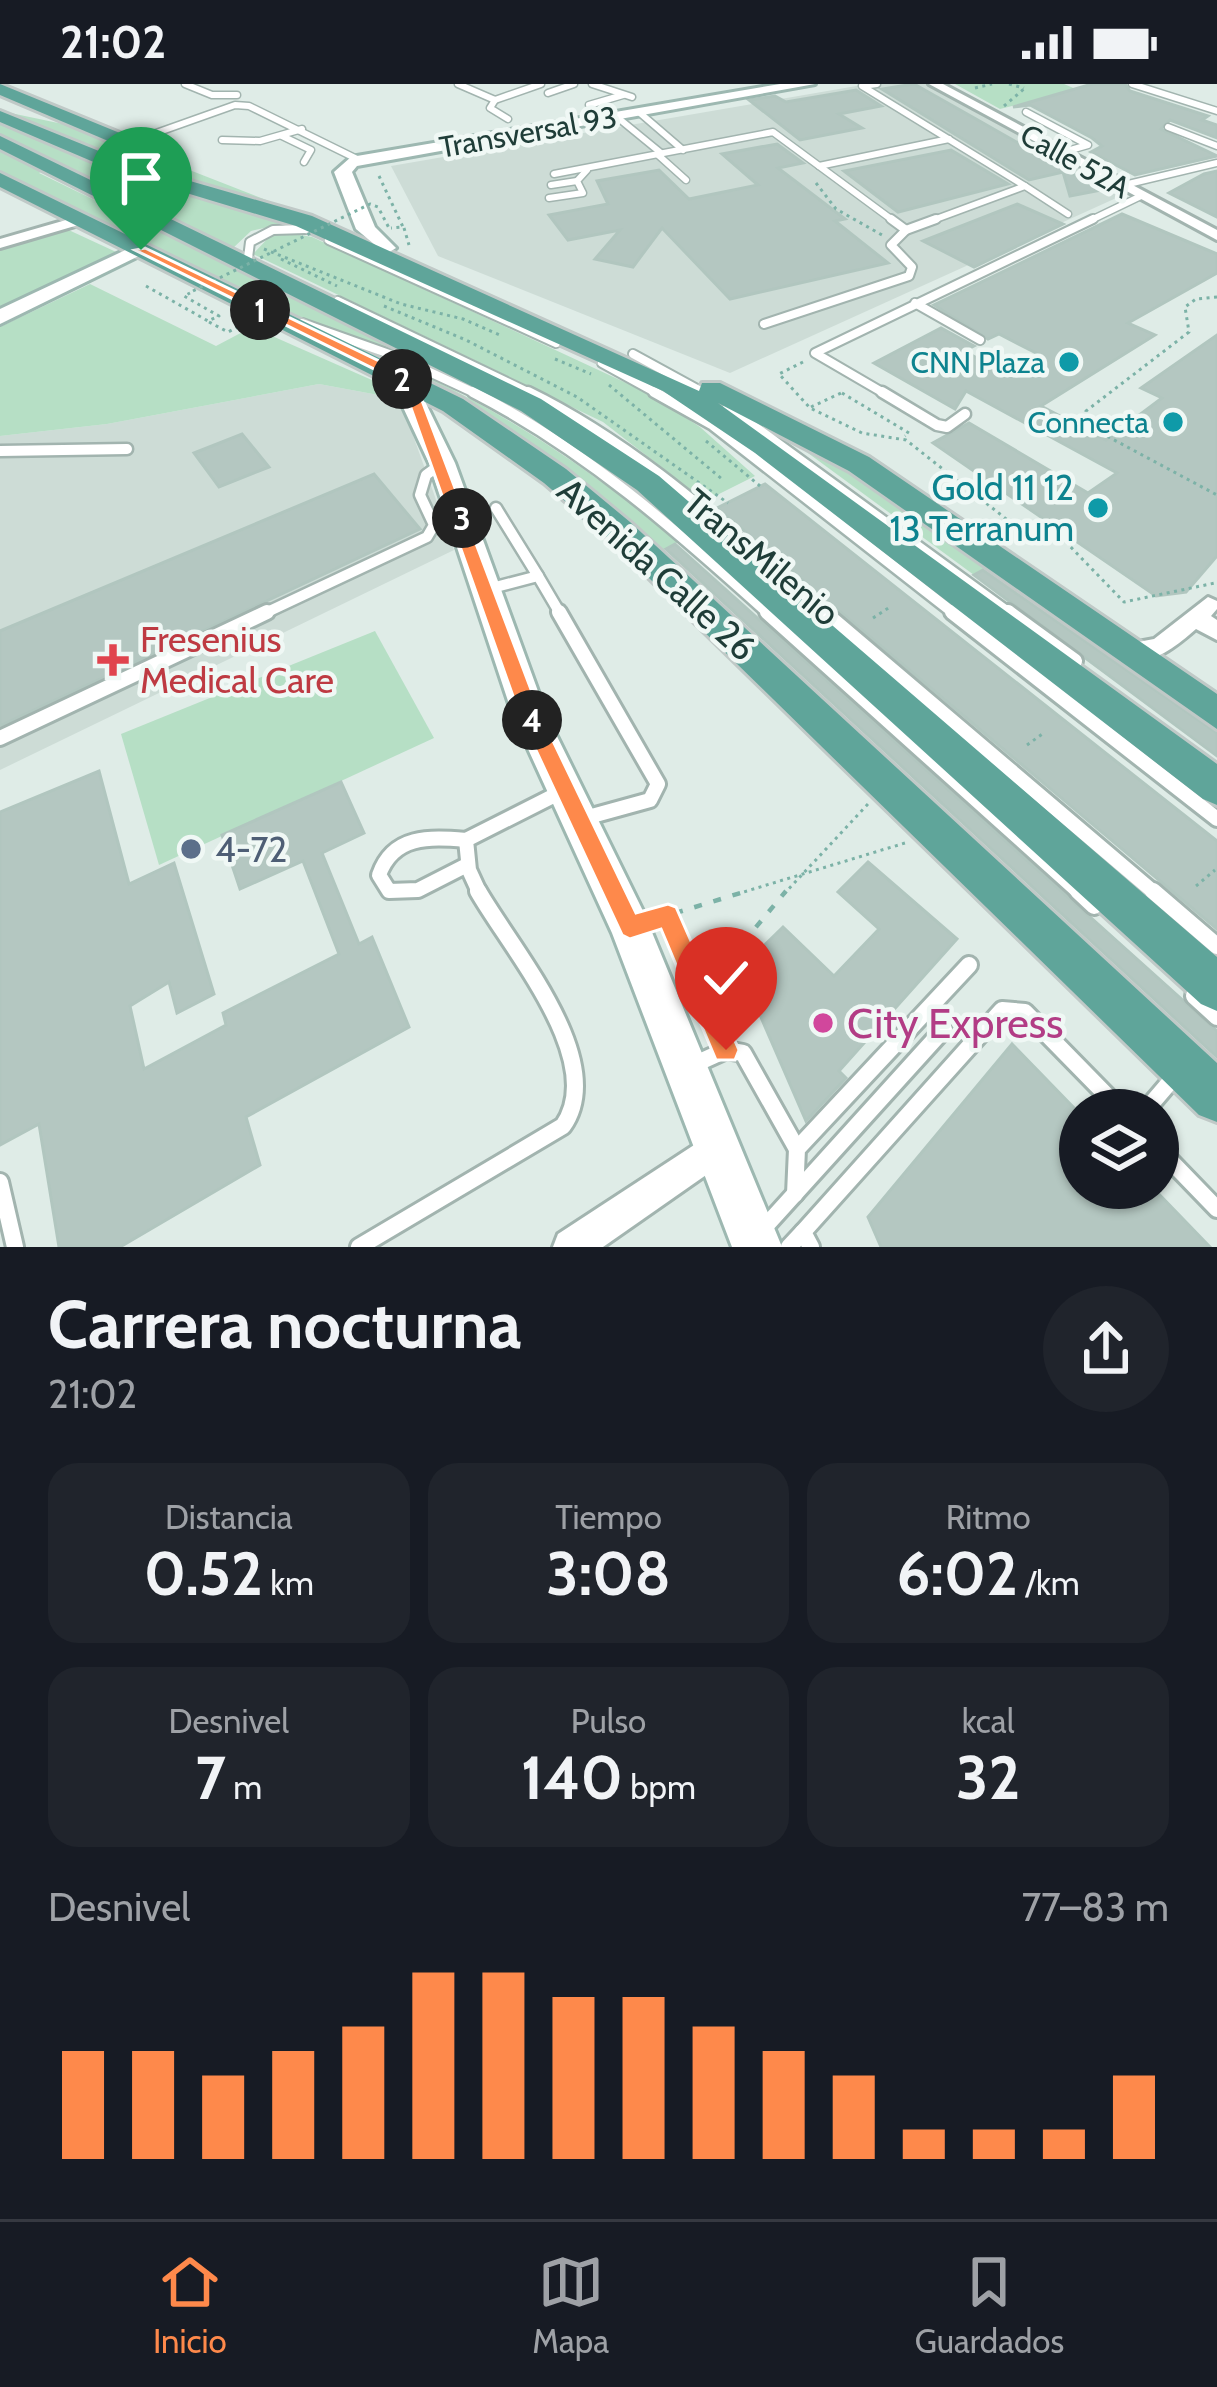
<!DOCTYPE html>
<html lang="es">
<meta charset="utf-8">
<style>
:root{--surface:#171b24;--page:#20242c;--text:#f1f3f6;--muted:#9ea1a6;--line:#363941;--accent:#fe894b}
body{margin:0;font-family:Cabin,sans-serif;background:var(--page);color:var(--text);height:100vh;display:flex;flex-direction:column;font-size:45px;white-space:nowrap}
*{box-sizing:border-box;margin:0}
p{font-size:39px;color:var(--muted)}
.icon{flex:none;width:66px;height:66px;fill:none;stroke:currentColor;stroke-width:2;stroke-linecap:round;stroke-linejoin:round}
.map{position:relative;height:1163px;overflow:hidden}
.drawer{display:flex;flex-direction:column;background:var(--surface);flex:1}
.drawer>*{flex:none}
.fabs{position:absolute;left:1059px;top:1005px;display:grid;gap:24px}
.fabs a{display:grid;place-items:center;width:120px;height:120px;border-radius:50%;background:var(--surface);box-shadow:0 3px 9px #0004;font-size:60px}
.pin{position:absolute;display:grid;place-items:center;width:102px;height:102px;color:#fff;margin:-123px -51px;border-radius:50% 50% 50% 0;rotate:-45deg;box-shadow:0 0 12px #0007}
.pin .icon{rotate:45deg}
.km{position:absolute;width:60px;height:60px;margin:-30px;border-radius:50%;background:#222;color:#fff;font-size:33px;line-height:60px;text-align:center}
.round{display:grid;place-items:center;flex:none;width:126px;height:126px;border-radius:63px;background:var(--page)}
.overview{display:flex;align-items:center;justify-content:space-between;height:204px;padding:0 48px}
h1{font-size:66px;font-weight:700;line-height:90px}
.metrics{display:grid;grid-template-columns:repeat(3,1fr);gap:18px;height:204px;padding:12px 48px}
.metrics div{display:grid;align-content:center;border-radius:30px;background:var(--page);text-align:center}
.metrics b{font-size:60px;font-weight:700}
.metrics small{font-size:33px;font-weight:400}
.metrics p{font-size:33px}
.chart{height:336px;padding:24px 48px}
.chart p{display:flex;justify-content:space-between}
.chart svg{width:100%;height:216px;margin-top:12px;stroke:var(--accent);stroke-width:6}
.status{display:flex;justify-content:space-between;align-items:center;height:84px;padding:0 60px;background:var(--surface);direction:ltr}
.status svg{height:33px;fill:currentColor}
.dock{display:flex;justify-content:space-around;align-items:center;height:168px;border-top:3px solid var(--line);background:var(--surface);font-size:33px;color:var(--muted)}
.dock a{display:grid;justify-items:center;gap:6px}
.dock .selected{color:var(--accent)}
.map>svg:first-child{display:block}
.built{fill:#cddcd6}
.green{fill:#b6dfc5}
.building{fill:#b4c7c1;stroke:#b1c6bf;stroke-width:3}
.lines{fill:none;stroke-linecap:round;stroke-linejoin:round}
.lane-far4-casing{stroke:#a2b4af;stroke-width:9}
.lane-far3-casing{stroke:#a2b4af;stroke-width:12}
.lane-far2-casing{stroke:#a2b4af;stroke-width:15}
.lane-far1-casing{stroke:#a2b4af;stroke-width:20}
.lane-casing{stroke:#a2b4af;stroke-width:22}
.street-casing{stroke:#a2b4af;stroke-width:6}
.secondary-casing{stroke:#9db8b1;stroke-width:6}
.primary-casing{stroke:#c0c9c7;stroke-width:6}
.path-far1{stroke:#7cb2a7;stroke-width:3;stroke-dasharray:3 4.5;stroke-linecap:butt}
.path{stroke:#7cb2a7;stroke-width:4.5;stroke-dasharray:8 12;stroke-linecap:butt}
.lane-far4{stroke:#fff;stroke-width:6}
.lane-far3{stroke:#fff;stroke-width:8}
.lane-far2{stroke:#fff;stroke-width:10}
.lane-far1{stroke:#fff;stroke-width:14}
.lane{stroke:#fff;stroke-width:16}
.street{fill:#fff;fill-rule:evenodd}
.secondary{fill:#fff;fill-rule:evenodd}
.primary{fill:#5fa59a;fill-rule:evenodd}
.path-bridge{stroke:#7cb2a7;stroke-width:3;stroke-dasharray:3 4.5;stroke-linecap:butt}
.route{fill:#fe894b;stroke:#fff;stroke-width:3}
.culture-dot{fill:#0f9aa8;stroke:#f0f8f5;stroke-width:4.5}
.health-dot{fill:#e0444e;stroke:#f0f8f5;stroke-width:4.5}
.service-dot{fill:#5c6f8a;stroke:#f0f8f5;stroke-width:4.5}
.hotel-dot{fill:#d1479c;stroke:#f0f8f5;stroke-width:4.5}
.labels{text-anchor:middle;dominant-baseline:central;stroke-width:9;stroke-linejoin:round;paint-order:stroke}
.far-street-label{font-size:30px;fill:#1f3d38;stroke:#f0f8f5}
.far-culture-label{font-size:30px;fill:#0d838f;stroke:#f0f8f5;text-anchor:end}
.culture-label{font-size:36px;fill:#0d838f;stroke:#f0f8f5;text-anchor:end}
.street-label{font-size:36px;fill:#1f3d38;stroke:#f0f8f5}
.health-label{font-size:36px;fill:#be3a42;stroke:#f0f8f5;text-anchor:start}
.service-label{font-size:36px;fill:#4e5e75;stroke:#f0f8f5;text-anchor:start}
.near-hotel-label{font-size:42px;fill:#b23c85;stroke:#f0f8f5;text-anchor:start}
</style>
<div class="status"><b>21:02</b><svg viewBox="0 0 49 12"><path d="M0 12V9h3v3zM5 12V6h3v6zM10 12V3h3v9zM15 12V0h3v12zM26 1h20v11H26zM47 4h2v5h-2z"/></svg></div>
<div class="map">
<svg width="1217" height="1163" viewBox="0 0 1217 1163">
<rect width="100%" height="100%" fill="#dfece7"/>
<g class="built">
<path d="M868 0H929L1125 110 730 289 438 172 391 82Z"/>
<path d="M319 300 400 315 454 466 0 686V352L107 340Z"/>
</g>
<g class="green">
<path d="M955 0H1064L1078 6 1000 25Z"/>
<path d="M1 27 82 44 320 137 182 96Z"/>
<path d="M0 36 139 95 286 139 251 147 232 165 0 53Z"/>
<path d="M0 63 47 85 39 89 427 278 277 226 0 88Z"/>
<path d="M60 142 127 173 0 233V162Z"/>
<path d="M289 149 312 153 650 310 700 343 755 392 705 417 603 338 253 170 271 151Z"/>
<path d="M90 200 216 262 252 243 390 304 400 315 319 300 107 340 0 352V243Z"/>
<path d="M351 260C472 306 580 376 679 458L661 467 639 457 418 294Z"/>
<path d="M744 322 813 359 1217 640V647L990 482 974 491Z"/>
<path d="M375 547 434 654 159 781 121 650Z"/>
</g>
<g class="building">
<path d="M914 0 976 35 1101 106 1070 112 1063 88 1029 96 882 5Z"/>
<path d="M1092 0H1125L1130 7 1208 32 1202 36 1217 41V54L1170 36 1161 45 1217 72 1135 91 1091 68 1102 62 1092 54 1030 21 1013 23Z"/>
<path d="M856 6 881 22 839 30 862 44 800 56 749 16 775 12 786 18Z"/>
<path d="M777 60 803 79 778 84 845 135 835 137 888 179 730 215 662 144 633 183 595 175 620 146 568 156 549 131 608 120 597 97 659 86 689 115 758 101 722 70Z"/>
<path d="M951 66 1008 100 898 128 844 87Z"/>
<path d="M1217 87V133L1169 109 1204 90Z"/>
<path d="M1017 120 1063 140 974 183 923 157Z"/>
<path d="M1122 130 1217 170V189L1128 239 1155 251 1041 322 1106 356 1162 314 1141 304 1217 251V472L1186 508 1156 512 933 359 969 339 1088 409 1117 389 966 307 955 325 874 279 941 244 974 262 964 267 1007 290 1040 271 999 250 988 255 934 221Z"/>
<path d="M242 350 269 383 219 403 194 369Z"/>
<path d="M374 390 420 445 0 642V547Z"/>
<path d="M765 400 1217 757V845L717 424Z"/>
<path d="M675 460 1217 947V973L666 465Z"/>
<path d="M983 486 1217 649V672L974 491Z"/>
<path d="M99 687 129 800 174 779 214 910 177 929 169 898 130 922 144 985 226 941 223 929 339 870 303 777 240 805 222 751 341 698 364 749 322 769 359 860 372 853 409 943 246 1033 260 1081 120 1163H59L39 1040 0 1061V728Z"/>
<path d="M868 778 957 855 839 987 846 994 806 1037 740 885 783 843 834 892 879 845 838 808Z"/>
<path d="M1012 960 1080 1030V1104H1153L1210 1163H881L868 1133Z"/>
</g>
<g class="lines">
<g class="lane-far4-casing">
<g id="lane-far4">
<path d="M185 0 212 11H237"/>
<path d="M458 0 495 16 541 0"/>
<path d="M592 0 632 13"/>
<path d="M877 0 862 2 1025 102 928 138"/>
<path d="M1132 0 1217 27"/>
<path d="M548 9 574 0"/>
<path d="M495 16 490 24 508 35"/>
<path d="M589 21 623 11"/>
<path d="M1026 28 1088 61 1060 69"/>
<path d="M640 29 683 66"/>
<path d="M617 33 661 69"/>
<path d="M1168 43 1217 62"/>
<path d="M282 52 311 66 304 78"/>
<path d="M222 56 260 57 302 45"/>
<path d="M128 59 235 21 249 22 359 76"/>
<path d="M657 70 686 96"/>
<path d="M819 82 949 55"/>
<path d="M554 90 773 48 895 138"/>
<path d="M551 101 577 97"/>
<path d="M1025 102 1068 130"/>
<path d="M1120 102 1217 79"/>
<path d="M549 114 583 109 577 97 587 86"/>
<path d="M1087 138 1143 111"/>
</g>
</g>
<g class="lane-far3-casing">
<g id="lane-far3">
<path d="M891 135 906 146 936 135"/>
<path d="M329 156 556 259"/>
<path d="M248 174 250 158 273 146 306 145"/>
<path d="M338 217 534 311"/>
<path d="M915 219 980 256"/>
<path d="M302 239 395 272 479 311"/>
<path d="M764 240 909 192 912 183 891 161 906 146"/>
<path d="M633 270 708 311"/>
<path d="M602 279 660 311"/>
<path d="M887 311 815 269 1093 135"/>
</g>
</g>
<g class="lane-far2-casing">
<g id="lane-far2">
<path d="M473 308C586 366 677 447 770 531"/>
<path d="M528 308C641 363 732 450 828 531"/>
<path d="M654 308 713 341 956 531"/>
<path d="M702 308 711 313"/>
<path d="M882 308 937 341 947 343 965 330"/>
<path d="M728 324 1012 531"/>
<path d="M0 367 127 365"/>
<path d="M496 424 538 492"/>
<path d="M488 505 538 492 561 531"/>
<path d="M261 531 427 453 434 441 420 411 426 391 441 380"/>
</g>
</g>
<g class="lane-far1-casing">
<g id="lane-far1">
<path d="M559 528 658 700 650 716 581 735"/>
<path d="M767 528 1081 810"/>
<path d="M824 528 1156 810"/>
<path d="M952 528 1217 735"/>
<path d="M1008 528 1075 577"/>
<path d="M0 654 267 528"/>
<path d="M466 756C429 753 393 751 379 791L389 807 418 806 467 781"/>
<path d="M480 810 469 786 466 756 563 707"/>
</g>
</g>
<g class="lane-casing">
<g id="lane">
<path d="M1078 807 1094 822"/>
<path d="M1153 807 1217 862"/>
<path d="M1194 912 1217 933"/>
<path d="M693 981 726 966 743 969 797 1065"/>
<path d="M1146 1026 1175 992"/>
<path d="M1158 1064 1217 1125"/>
<path d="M0 1098 15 1163"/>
<path d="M795 1110 797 1065 969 881"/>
<path d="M763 1145 944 945"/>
<path d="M359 1163 563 1042C609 977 511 865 478 807"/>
<path d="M789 1163 803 1148"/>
<path d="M811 1163 803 1148 1002 926 1025 928 1121 1026"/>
</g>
</g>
<g class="street-casing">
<g id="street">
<path d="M929 0H943L1217 146V156Z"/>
<path d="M80 132 85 133V139L0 164V155Z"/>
<path d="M1208 513 1217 517V525L1211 532 1217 536V556L1196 545C1174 564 1153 582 1122 575L1118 568 1122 561 1154 555Z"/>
<path d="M717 1046 729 1051 734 1063 729 1075 603 1163H553L558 1150Z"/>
</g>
</g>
<g class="secondary-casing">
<g id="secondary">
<path d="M780 0H815L357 82 352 88 375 143 396 164 386 170 356 145 334 88 351 73Z"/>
<path d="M134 162 151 166 0 240V225Z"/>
<path d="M401 286 413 293 455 379 547 632 644 829 782 1163H732L612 849 513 632 429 379 389 293Z"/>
</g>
</g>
<g class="primary-casing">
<g id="primary">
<path d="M0 0 181 74 184 78 167 82 0 11Z"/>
<path d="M0 27 131 80 312 132 699 307 702 299H720L869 373 1217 610V645L849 387 718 319 1217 680V721L1203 715 755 369 663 307 296 142 117 88 0 38Z"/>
<path d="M0 52 541 315 659 392 1217 873V927L1201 920 637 406 521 327 0 65Z"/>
<path d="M0 89 463 315 566 385 630 438 1217 979V1038L1199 1031 608 454 544 399 443 327 0 103Z"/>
</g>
</g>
<g class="path-far1">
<path d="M1009 0 1024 4"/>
<path d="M975 4 992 0"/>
<path d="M1004 22 1025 4"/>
<path d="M379 92 403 143 391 144"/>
<path d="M816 99 836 125 882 151"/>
<path d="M404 144 409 161"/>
<path d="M264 165 401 220 463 235 502 252"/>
<path d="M281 175 337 202"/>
<path d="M146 202 208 237 219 232 184 212 190 209"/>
<path d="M1217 213 1196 215 1185 223 1189 248 1086 327 1089 339 1103 350 1217 411"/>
<path d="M384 222 466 256 577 313 728 419"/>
<path d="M209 238 228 248 244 240"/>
<path d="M555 275 591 290"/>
<path d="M803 278 779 290 810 324 862 349 906 356 1010 438 1060 452 1124 518 1215 499"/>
<path d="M609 301 722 395"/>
<path d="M842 309 909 349 905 352"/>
<path d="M811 323 841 309"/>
<path d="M706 357 760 402"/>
<path d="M873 534 890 523"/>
<path d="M1027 661 1045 648"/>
<path d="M1196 802 1215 786"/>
<path d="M737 810 905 759"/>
<path d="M784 810 868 720"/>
</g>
<g class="path">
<path d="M667 832 718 948"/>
<path d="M656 835 747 807"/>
<path d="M692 920 786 807"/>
</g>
<use href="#lane-far4" class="lane-far4"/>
<use href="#lane-far3" class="lane-far3"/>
<use href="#lane-far2" class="lane-far2"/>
<use href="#lane-far1" class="lane-far1"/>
<use href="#lane" class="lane"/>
<use href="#street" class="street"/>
<use href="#secondary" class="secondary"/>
<use href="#primary" class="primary"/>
<path class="path-bridge" d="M193 207 370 120 378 123 389 144"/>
</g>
<path class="route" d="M145 164 406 290 418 306 541 632 636 829 668 820 676 823 739 966 735 976H716L661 845 630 855 622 851 520 632 406 310 396 296 135 166Z"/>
<g class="culture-dot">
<circle cx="1069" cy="278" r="12"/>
<circle cx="1173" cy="338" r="12"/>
<circle cx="1098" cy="424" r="12"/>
</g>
<path class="health-dot" d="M107 558h12v12h12v12h-12v12h-12v-12h-12v-12h12z"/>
<circle class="service-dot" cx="191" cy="765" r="12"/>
<circle class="hotel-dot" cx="823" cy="939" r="12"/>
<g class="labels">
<g class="far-street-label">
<text transform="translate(528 48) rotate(-10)">Transversal 93</text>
<text transform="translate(1075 77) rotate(29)">Calle 52A</text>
</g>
<g class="far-culture-label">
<text x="1045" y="278">CNN Plaza</text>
<text x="1149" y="338">Connecta</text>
</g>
<g class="culture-label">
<text x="1074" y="403">Gold 11 12<tspan x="1074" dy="41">13 Terranum</tspan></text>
</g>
<g class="street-label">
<text transform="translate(762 473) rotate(40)">TransMilenio</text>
<text transform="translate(657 485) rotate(42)">Avenida Calle 26</text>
</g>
<g class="health-label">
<text x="140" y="555">Fresenius<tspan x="140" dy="41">Medical Care</tspan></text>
</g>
<g class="service-label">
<text x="215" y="765">4-72</text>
</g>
<g class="near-hotel-label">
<text x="847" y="939">City Express</text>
</g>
</g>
</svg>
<div class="fabs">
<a><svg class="icon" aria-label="layers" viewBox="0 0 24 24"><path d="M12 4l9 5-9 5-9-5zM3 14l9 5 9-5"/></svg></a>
</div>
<div class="pin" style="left:141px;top:166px;background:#1e9e55"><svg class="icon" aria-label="arrive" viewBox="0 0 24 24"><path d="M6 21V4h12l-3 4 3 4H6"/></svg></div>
<div class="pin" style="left:726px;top:966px;background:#d93025"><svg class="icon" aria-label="check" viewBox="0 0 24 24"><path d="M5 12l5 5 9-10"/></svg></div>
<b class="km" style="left:260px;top:226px">1</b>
<b class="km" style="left:402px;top:295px">2</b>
<b class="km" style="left:462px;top:434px">3</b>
<b class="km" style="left:532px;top:636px">4</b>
</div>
<section class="drawer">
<div class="overview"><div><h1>Carrera nocturna</h1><p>21:02</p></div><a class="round"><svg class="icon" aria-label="share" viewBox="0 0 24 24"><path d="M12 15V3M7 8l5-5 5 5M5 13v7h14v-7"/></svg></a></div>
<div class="metrics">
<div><p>Distancia</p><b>0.52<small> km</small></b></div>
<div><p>Tiempo</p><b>3:08</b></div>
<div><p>Ritmo</p><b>6:02<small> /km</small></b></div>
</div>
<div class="metrics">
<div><p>Desnivel</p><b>7<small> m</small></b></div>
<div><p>Pulso</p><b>140<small> bpm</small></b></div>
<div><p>kcal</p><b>32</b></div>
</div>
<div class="chart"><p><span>Desnivel</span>77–83 m</p>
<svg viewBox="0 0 160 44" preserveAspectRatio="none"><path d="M5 44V22M15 44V22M25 44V27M35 44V22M45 44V17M55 44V6M65 44V6M75 44V11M85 44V11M95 44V17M105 44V22M115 44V27M125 44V38M135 44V38M145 44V38M155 44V27"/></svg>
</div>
</section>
<nav class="dock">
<a class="selected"><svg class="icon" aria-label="home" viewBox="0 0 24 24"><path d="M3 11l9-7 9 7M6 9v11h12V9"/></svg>Inicio</a>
<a><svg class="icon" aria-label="map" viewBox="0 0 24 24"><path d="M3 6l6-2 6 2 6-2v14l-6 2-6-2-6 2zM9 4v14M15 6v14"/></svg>Mapa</a>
<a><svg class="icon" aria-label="saved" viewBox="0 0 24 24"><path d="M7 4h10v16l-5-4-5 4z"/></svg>Guardados</a>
</nav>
